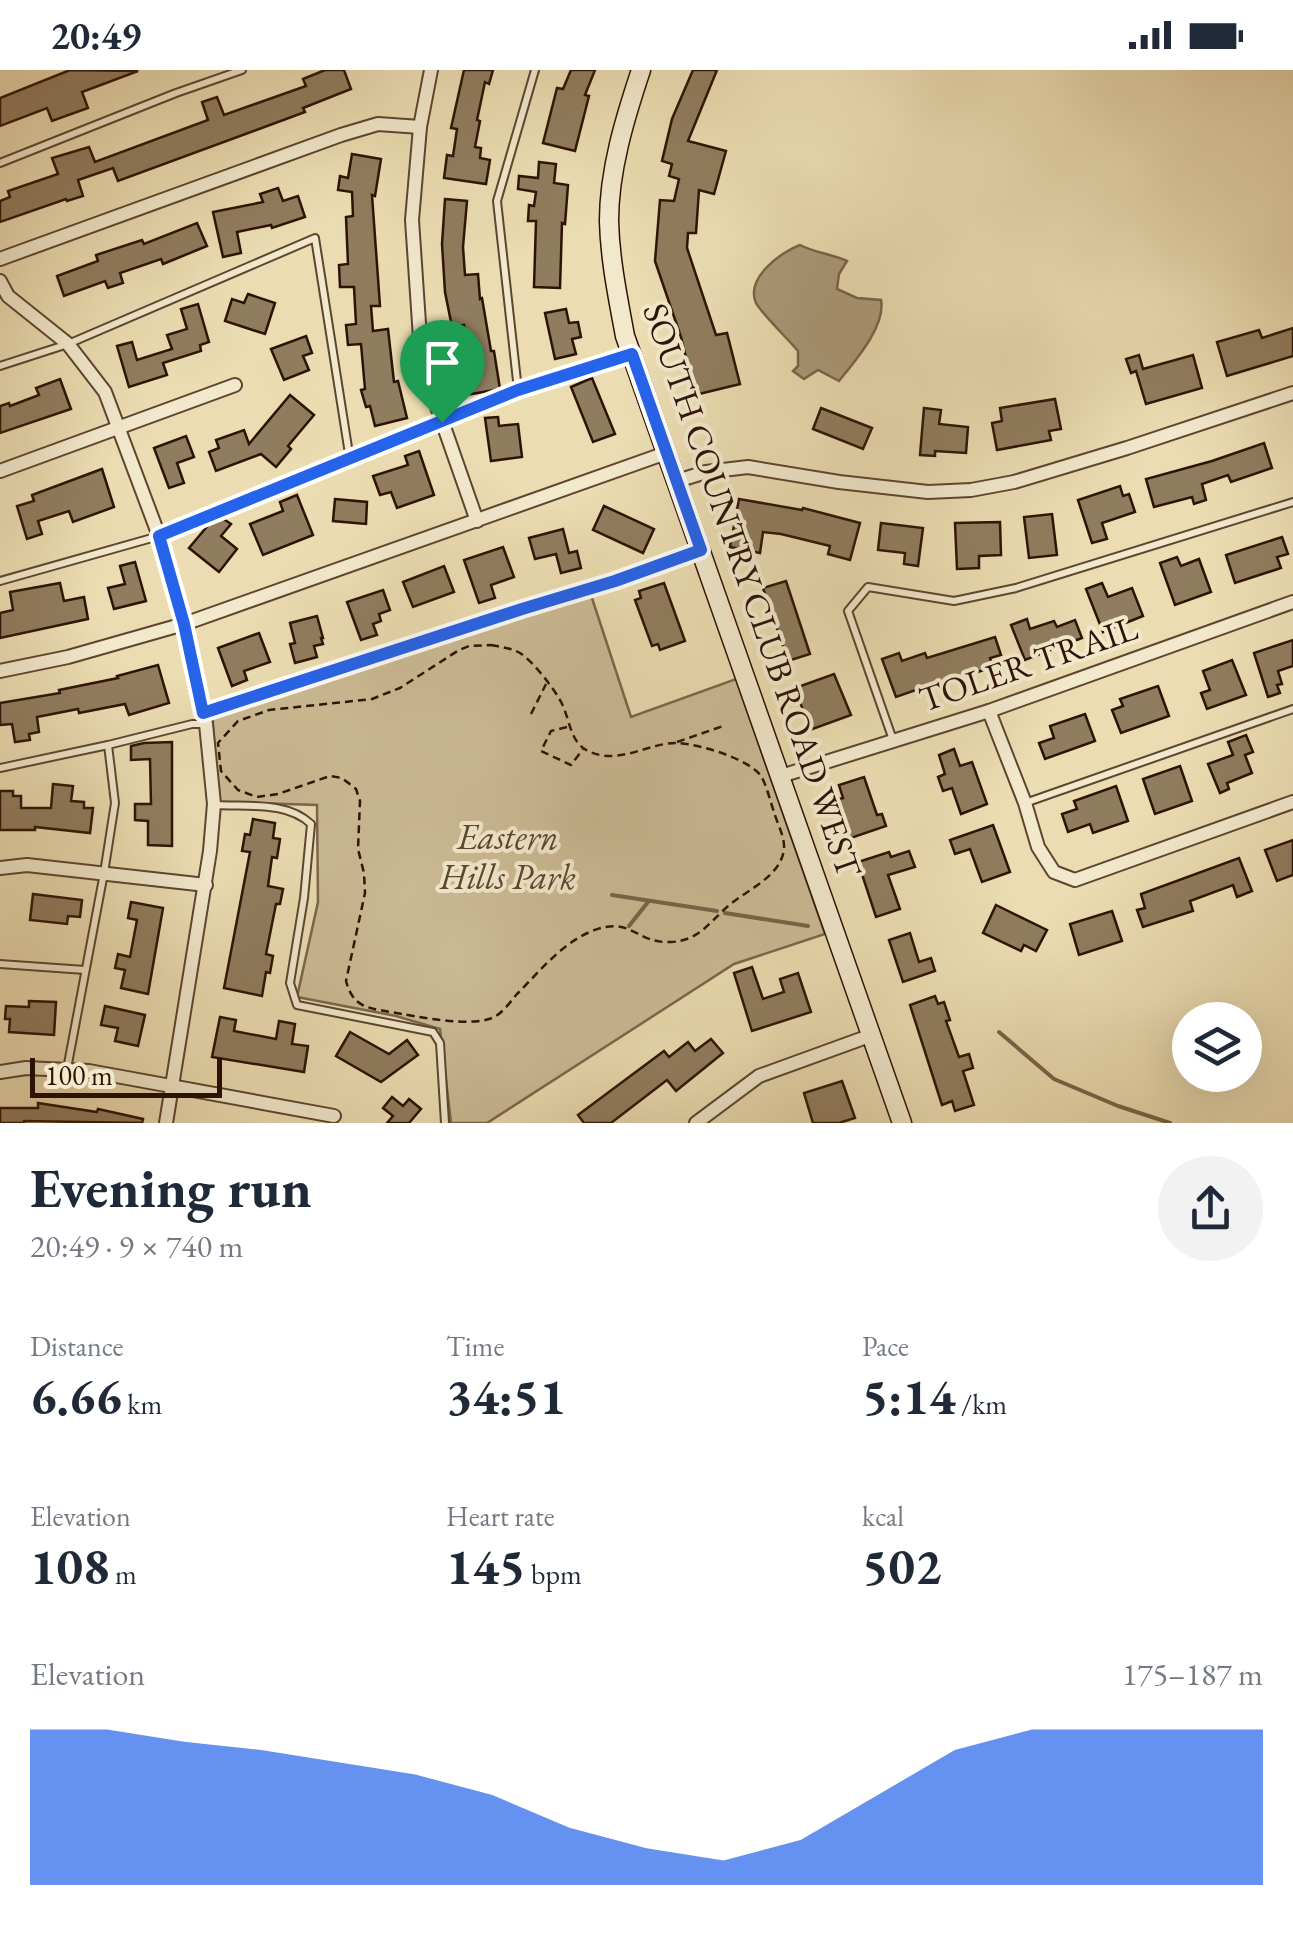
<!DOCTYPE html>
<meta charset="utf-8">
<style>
:root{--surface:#fff;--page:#f2f2f3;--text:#1f2937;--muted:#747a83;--accent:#2563eb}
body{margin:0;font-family:"EB Garamond",serif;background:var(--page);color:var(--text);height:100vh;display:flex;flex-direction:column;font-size:38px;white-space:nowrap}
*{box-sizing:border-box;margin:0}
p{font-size:32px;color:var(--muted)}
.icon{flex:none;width:55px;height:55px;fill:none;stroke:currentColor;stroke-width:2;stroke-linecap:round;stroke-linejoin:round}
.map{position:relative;height:1053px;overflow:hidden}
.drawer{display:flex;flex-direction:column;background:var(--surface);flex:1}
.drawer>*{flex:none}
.fabs{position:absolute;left:1172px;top:932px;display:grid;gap:20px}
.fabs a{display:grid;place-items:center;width:90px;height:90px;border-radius:50%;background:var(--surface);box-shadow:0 10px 40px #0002;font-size:50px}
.scale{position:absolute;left:30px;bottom:25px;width:192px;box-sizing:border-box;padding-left:10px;border:5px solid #2e1305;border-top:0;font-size:28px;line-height:35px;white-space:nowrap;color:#2e1305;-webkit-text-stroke:8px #f2e8cc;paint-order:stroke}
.pin{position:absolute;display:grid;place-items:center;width:85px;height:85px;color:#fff;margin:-102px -42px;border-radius:50% 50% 50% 0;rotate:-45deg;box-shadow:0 0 10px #0007}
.pin .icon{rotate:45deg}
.round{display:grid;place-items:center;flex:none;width:105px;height:105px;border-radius:52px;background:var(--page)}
.overview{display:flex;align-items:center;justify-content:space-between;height:170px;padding:0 30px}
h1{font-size:55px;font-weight:700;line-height:75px}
.metrics{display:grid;grid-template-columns:repeat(3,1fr);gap:15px;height:170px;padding:10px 30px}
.metrics div{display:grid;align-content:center}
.metrics b{font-size:50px;font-weight:700}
.metrics small{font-size:28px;font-weight:400}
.metrics p{font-size:28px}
.chart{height:280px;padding:20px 30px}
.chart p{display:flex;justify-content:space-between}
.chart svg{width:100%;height:180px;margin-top:10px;fill:var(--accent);opacity:.7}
.status{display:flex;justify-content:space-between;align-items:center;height:70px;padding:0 50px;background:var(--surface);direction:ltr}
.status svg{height:28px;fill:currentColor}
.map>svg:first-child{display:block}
.green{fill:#cbba94;stroke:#7c664c;stroke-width:2.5}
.water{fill:#ab9877;stroke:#796349;stroke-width:2.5}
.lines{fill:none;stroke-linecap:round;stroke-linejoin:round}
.stream{stroke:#796349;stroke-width:4}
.building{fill:#907c5e;stroke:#2e1305;stroke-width:2.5}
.lane-casing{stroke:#5d4530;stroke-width:10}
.street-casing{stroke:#5d4530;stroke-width:16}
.secondary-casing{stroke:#2e1305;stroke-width:21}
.path{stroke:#2e1305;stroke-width:2.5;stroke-dasharray:8 5;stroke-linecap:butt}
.lane{stroke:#f2e8cc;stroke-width:6}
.street{stroke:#f2e8cc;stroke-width:12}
.secondary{stroke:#f2e8cc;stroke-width:18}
.route-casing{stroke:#fff;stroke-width:20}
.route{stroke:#2563eb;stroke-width:12}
.labels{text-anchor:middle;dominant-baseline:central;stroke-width:8;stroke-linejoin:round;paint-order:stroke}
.street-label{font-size:35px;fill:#2e1305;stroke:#f2e8cc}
.park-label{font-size:35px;font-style:italic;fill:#5d4530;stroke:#f2e8cc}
</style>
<div class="status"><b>20:49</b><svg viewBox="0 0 49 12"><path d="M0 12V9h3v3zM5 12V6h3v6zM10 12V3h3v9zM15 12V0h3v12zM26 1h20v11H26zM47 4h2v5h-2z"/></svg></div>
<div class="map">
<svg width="1293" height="1053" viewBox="0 0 1293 1053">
<rect width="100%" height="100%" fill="#ebdcb1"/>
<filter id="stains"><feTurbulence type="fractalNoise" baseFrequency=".002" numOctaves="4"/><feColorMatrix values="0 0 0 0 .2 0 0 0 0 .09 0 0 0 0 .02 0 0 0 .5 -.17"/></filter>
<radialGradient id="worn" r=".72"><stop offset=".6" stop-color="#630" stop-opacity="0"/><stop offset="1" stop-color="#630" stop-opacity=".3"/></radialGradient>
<path class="green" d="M590 522 631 647 736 609 825 864 734 894 487 1053H451L440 959 396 946 297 927 318 832 317 735 219 732 212 644Z"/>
<path class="water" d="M800 175C815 183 832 184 847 191L839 204 837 219 857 228 881 230C886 256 855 291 839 311L818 300 804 309 793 301 798 296V281C789 270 761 243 756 233 745 208 781 182 800 175Z"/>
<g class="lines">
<g class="stream">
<path d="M612 825 717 841"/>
<path d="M725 843 808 856"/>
<path d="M629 856 648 832"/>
<path d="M999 962 1054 1009 1118 1036 1170 1053"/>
</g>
</g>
<g class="building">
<path d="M70 0 138 1 82 22 88 38 52 51 47 38 0 56V28Z"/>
<path d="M325 0H344L351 19 303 38 305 42 118 111 113 98 78 110 83 126 67 131 66 129 0 152V131L10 127 8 121 58 104 52 88 89 77 95 92 208 50 202 32 217 27 224 45 306 16 303 9Z"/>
<path d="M464 0H493L489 14 485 12 477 50 480 51 475 77 481 78 480 88 490 90 486 114 444 108 447 85 453 86 457 59 451 58Z"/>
<path d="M571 0H595L585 25 589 26 575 81 543 73 557 18 563 19Z"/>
<path d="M693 0H717L688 71 726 81 714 124 699 120 696 163H688L687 178 716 265 727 263 740 314 695 325 681 267 655 191 660 130 674 131 679 109 669 106 672 94 662 91 672 49Z"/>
<path d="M352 84 381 89 375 126 372 125 380 236H371L373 261 388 259 394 312 398 311 407 348 375 356 370 336 366 337 361 320 365 319 361 274 348 275 346 255 356 254 354 217H340L339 195 348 194 346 147 353 146 352 122 338 120 340 106 348 108Z"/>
<path d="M539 92 556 94 554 113 568 115 565 154 562 153 560 218 534 217 536 151H528L529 135 534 136 536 122 518 119 519 106 538 108Z"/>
<path d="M278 118 283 131 298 126 305 147 272 158 271 155 237 162 241 183 223 187 213 142 263 132 260 124Z"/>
<path d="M445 129 467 131 463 177 465 205 478 204 480 229 482 228 491 281H494L500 319 466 325 459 286 469 285 464 255 452 257 445 222 442 174Z"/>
<path d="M197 153 207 176 163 194 161 189 120 203 123 213 108 218 105 211 64 226 57 206 98 191 96 185 142 170 144 174Z"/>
<path d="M248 224 275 233 265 264 225 251 232 229 244 233Z"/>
<path d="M198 234 209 272 200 275 201 281 163 293 167 305 129 317 117 276 132 272 137 290 172 279 167 265 187 259 181 239Z"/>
<path d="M566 239 569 253 578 252 581 267 572 269 576 284 555 289 545 243Z"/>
<path d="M1293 258V286L1227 306 1217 272 1259 260 1262 268Z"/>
<path d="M306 266 312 283 303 286 309 300 284 310 271 279Z"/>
<path d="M1139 285 1143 299 1193 285 1202 318 1146 334 1136 301 1131 303 1126 289Z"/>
<path d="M592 308 615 364 593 372 571 317Z"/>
<path d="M60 309 71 339 0 363V336L9 333 10 336 39 325 36 318Z"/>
<path d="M290 325 314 345 288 376 291 379 276 397 261 384 216 401 209 382 219 378 216 370 244 360 249 374Z"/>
<path d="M1055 329 1061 359 1049 361 1051 370 997 380 992 353 1002 351 1000 338Z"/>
<path d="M821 338 872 358 863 379 813 359Z"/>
<path d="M924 338 941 340 939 354 968 357 966 383 935 381V386L920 385Z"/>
<path d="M498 347 499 356 518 354 522 387 491 391 485 348Z"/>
<path d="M186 366 194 387 177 393 184 413 169 418 154 378Z"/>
<path d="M1264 373 1272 398 1231 412 1228 405 1202 414 1206 430 1194 434 1192 427 1154 437 1146 409 1212 391Z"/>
<path d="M419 381 434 425 397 438 391 422 380 425 373 406 408 395 405 386Z"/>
<path d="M102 399 114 437 73 452 69 441 38 451 42 464 27 469 17 436 34 431 32 425Z"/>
<path d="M1120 416 1123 426 1129 424 1135 442 1102 453 1107 469 1092 473 1078 430Z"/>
<path d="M297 425 313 465 263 485 250 454 283 441 280 432Z"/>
<path d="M335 429 367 432 366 454 333 451Z"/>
<path d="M739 429 802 440 803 438 860 453 850 490 828 484 830 476 781 464 763 462 760 483 730 477Z"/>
<path d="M604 436 654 459 643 483 593 460Z"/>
<path d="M1052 444 1057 485 1029 488 1024 447Z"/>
<path d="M222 448 231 454 221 466 237 479 219 502 189 478 210 453Z"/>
<path d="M1000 452 1001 485 979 486V498L957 499 955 453Z"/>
<path d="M881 453 923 458 918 496 904 494 905 483 878 480Z"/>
<path d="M563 459 569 483 577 481 581 498 561 503 556 484 535 489 529 468Z"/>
<path d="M1282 467 1288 484 1277 487 1281 498 1235 513 1226 485Z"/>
<path d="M503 477 514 507 491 515 495 528 479 533 464 490Z"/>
<path d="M1177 487 1181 496 1199 489 1211 522 1175 535 1160 493Z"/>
<path d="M135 492 146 531 114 539 108 518 125 514 120 496Z"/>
<path d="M444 496 454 522 413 537 403 512Z"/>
<path d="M786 511 810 584 788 591 763 518Z"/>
<path d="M60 513 64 531 84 527 88 549 0 568V543L13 540 10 522Z"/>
<path d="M664 513 685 571 660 580 658 574 652 576 635 530 641 528 639 521Z"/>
<path d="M1102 513 1108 527 1132 518 1143 546 1103 562 1086 519Z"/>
<path d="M383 520 390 540 379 544 381 551 373 554 377 565 361 570 347 532Z"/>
<path d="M317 546 323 568H321L323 574 314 576 317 587 295 593 290 574 295 573 290 553Z"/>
<path d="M1027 549 1030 559 1054 551 1057 557 1075 550 1082 568 1025 590 1011 555Z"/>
<path d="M259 563 270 592 244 601 247 610 232 616 218 578Z"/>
<path d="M995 567 1001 585 990 588 993 597 951 611 950 608 896 627 882 589 899 583 902 591 925 583 927 588Z"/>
<path d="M1293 570V596L1278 601 1282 614 1277 615 1280 623 1268 627 1254 583Z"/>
<path d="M1232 590 1246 625 1207 639 1201 623 1210 620 1203 601Z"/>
<path d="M158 595 169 633 129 645 125 634 79 643 78 639 37 647 39 662 29 664 30 670 15 672 12 654 0 655V633L60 623 59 620 118 608 117 606Z"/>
<path d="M834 604 851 645 810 660 795 618Z"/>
<path d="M1158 616 1169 646 1121 663 1112 640 1123 636 1120 629Z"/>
<path d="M1085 644 1095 671 1045 689 1039 673 1054 668 1050 656Z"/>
<path d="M1246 665 1253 682 1245 685 1252 703 1227 713 1229 719 1220 723 1208 694 1233 685 1228 672Z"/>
<path d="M172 672V776L148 775V751L135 750V734H151L150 689 131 690V676L144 673Z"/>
<path d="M954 679 960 696 972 692 987 734 961 744 952 718 943 721 938 707 945 704 939 685Z"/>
<path d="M1180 696 1192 731 1155 744 1143 709Z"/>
<path d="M864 707 877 745 882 744 886 756 848 769 835 730 843 728 839 715Z"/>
<path d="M53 714 73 716 71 731 84 732V738H93L90 763 35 757V760H0V721H13V726H21V738H51Z"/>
<path d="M1116 716 1128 751 1093 763 1090 754 1068 762 1062 744 1077 739 1074 731Z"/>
<path d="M253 749 275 753 273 768 280 769 277 788 272 787 268 816 283 819 280 834H276L266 884 273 886 270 903 266 902 262 926 224 918 250 782 242 781 245 764 250 765Z"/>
<path d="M993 755 1010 802 982 812 970 779 955 784 950 770Z"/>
<path d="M1293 770V805L1277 811 1265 780Z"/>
<path d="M909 781 915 797 888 805 900 839 876 847 858 792 889 782 891 787Z"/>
<path d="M1239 788 1252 821 1237 827 1233 815 1190 831 1193 841 1143 857 1137 840 1145 838 1141 824Z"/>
<path d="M33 824 82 830 80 847 68 846 67 854 30 850Z"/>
<path d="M131 832 163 838 148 924 121 918 125 900 115 898 118 884 130 887 137 850 128 848Z"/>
<path d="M996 835 1047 860 1036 881 1024 875 1021 881 983 863Z"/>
<path d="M1112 841 1122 871 1079 885 1070 854Z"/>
<path d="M910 863 919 892 931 888 935 901 903 912 889 870Z"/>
<path d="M752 897 763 929 784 922 780 909 798 903 811 942 752 961 734 903Z"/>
<path d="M935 926 938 934 944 932 950 950 946 951 959 987 969 984 973 998 963 1001 974 1035 955 1041 952 1031 942 1035 910 935Z"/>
<path d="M29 931 56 932 54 965 9 962 10 949H5L6 936 29 937Z"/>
<path d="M105 936 145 945 138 976 115 971 118 958 101 955Z"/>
<path d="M220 947 236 950 234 961 276 969 279 951 295 954 292 974 308 976 304 1002 212 987Z"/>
<path d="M350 962 389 984 407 970 418 985 381 1012 336 986Z"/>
<path d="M711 969 723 983 676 1021 667 1010 611 1053H584L578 1045 664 981 669 987 688 972 695 981Z"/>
<path d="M842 1011 855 1048 839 1053H813L804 1023Z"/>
<path d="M392 1027 403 1036 409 1029 421 1039 409 1053H387L393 1046 383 1038Z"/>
<path d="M38 1033 97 1042 98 1039 143 1049 142 1053 24 1051V1053H0V1038H38Z"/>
</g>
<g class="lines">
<g class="lane-casing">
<g id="lane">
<path d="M0 93 176 23 242 0"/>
<path d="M0 296 68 274 315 168 350 390"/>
<path d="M518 320 497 131 535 0"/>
<path d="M0 511 159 466 518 320 630 284"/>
<path d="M204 643C312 612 418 572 525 538 583 519 643 505 700 481"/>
<path d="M893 670 848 541 868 517 954 531 1016 518 1293 432"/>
<path d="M0 698 108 675 192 654H204"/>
<path d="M1025 733 1293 639"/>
<path d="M216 735C248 737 287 731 311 754L304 828 290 913 297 935 433 962 440 973 445 1053"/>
<path d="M0 894 85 900"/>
<path d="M67 999 104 803 115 733 108 675"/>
</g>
</g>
<g class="street-casing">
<g id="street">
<path d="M431 0 420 57 412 150 420 268 428 311 477 451"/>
<path d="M0 189 341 65 378 54 420 57"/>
<path d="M0 211 8 226 68 274 105 322 159 466 184 554 206 654 214 734 210 781 166 1053"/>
<path d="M0 401 235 315"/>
<path d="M677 411 706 402 748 397 839 412 928 422 971 420 1014 412 1127 378 1293 323"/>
<path d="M0 601 68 587 184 554 666 383"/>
<path d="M989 641 1025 733 1038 777 1054 802 1075 810 1293 732"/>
<path d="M781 706 989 641 1293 532"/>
<path d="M0 798 27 795 206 815"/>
<path d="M0 1002 26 998 89 1001 334 1046"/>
<path d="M696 1053 759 1006 872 965"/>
</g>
</g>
<g class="secondary-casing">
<path id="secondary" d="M641 0C625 48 609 100 609 151 610 190 618 228 625 266L902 1053"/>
</g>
<g class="path">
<path d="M491 575C501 577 511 578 520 583 533 591 557 622 563 636 570 652 571 673 588 681 619 696 649 672 678 673 699 674 749 689 761 706 767 716 770 731 774 742 777 753 785 767 784 779 781 807 746 820 727 837 709 853 698 871 671 872 635 874 632 845 592 861 562 873 539 902 517 924 511 931 504 941 496 946 475 959 415 946 391 942 367 938 353 937 346 911L365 823 364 803 358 779 360 731 356 719 342 708 330 706 278 724 257 727 238 720 221 701 218 673 238 651 269 640 372 629 400 618 459 580 469 576Z"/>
<path d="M531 644 546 614"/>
<path d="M567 657 551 661 541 681 571 695 583 679"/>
<path d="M677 672 726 655"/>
</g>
<use href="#lane" class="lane"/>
<use href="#street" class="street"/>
<use href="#secondary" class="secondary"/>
</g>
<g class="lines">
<g class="route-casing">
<path id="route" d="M632 284 701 480 615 511 522 539 203 643 184 554 159 466 518 320Z"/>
</g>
<use href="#route" class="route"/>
</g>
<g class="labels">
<g class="street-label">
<text transform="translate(753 520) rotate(71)">SOUTH COUNTRY CLUB ROAD WEST</text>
<text transform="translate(1028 593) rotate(-19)">TOLER TRAIL</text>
</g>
<g class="park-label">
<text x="508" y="766">Eastern<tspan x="508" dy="40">Hills Park</tspan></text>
</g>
</g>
<rect width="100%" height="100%" filter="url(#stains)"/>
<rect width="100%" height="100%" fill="url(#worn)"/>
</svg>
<div class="fabs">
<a><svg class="icon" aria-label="layers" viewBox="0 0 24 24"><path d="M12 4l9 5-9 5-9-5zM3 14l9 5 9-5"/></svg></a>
</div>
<div class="scale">100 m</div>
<div class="pin" style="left:442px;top:352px;background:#1e9e55"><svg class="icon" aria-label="arrive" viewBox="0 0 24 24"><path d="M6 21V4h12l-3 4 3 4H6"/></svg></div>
</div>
<section class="drawer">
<div class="overview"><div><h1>Evening run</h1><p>20:49 · 9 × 740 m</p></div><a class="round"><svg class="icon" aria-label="share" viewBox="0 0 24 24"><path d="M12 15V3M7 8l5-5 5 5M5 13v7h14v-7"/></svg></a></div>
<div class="metrics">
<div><p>Distance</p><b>6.66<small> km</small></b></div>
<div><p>Time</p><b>34:51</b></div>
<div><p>Pace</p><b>5:14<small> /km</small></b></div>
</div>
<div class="metrics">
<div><p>Elevation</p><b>108<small> m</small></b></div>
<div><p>Heart rate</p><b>145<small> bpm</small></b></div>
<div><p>kcal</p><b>502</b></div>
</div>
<div class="chart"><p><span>Elevation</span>175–187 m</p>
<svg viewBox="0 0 160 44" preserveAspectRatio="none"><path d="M0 44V6L10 6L20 9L30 11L40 14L50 17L60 22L70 30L80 35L90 38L100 33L110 22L120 11L130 6L140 6L150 6L160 6V44z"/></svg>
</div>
</section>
